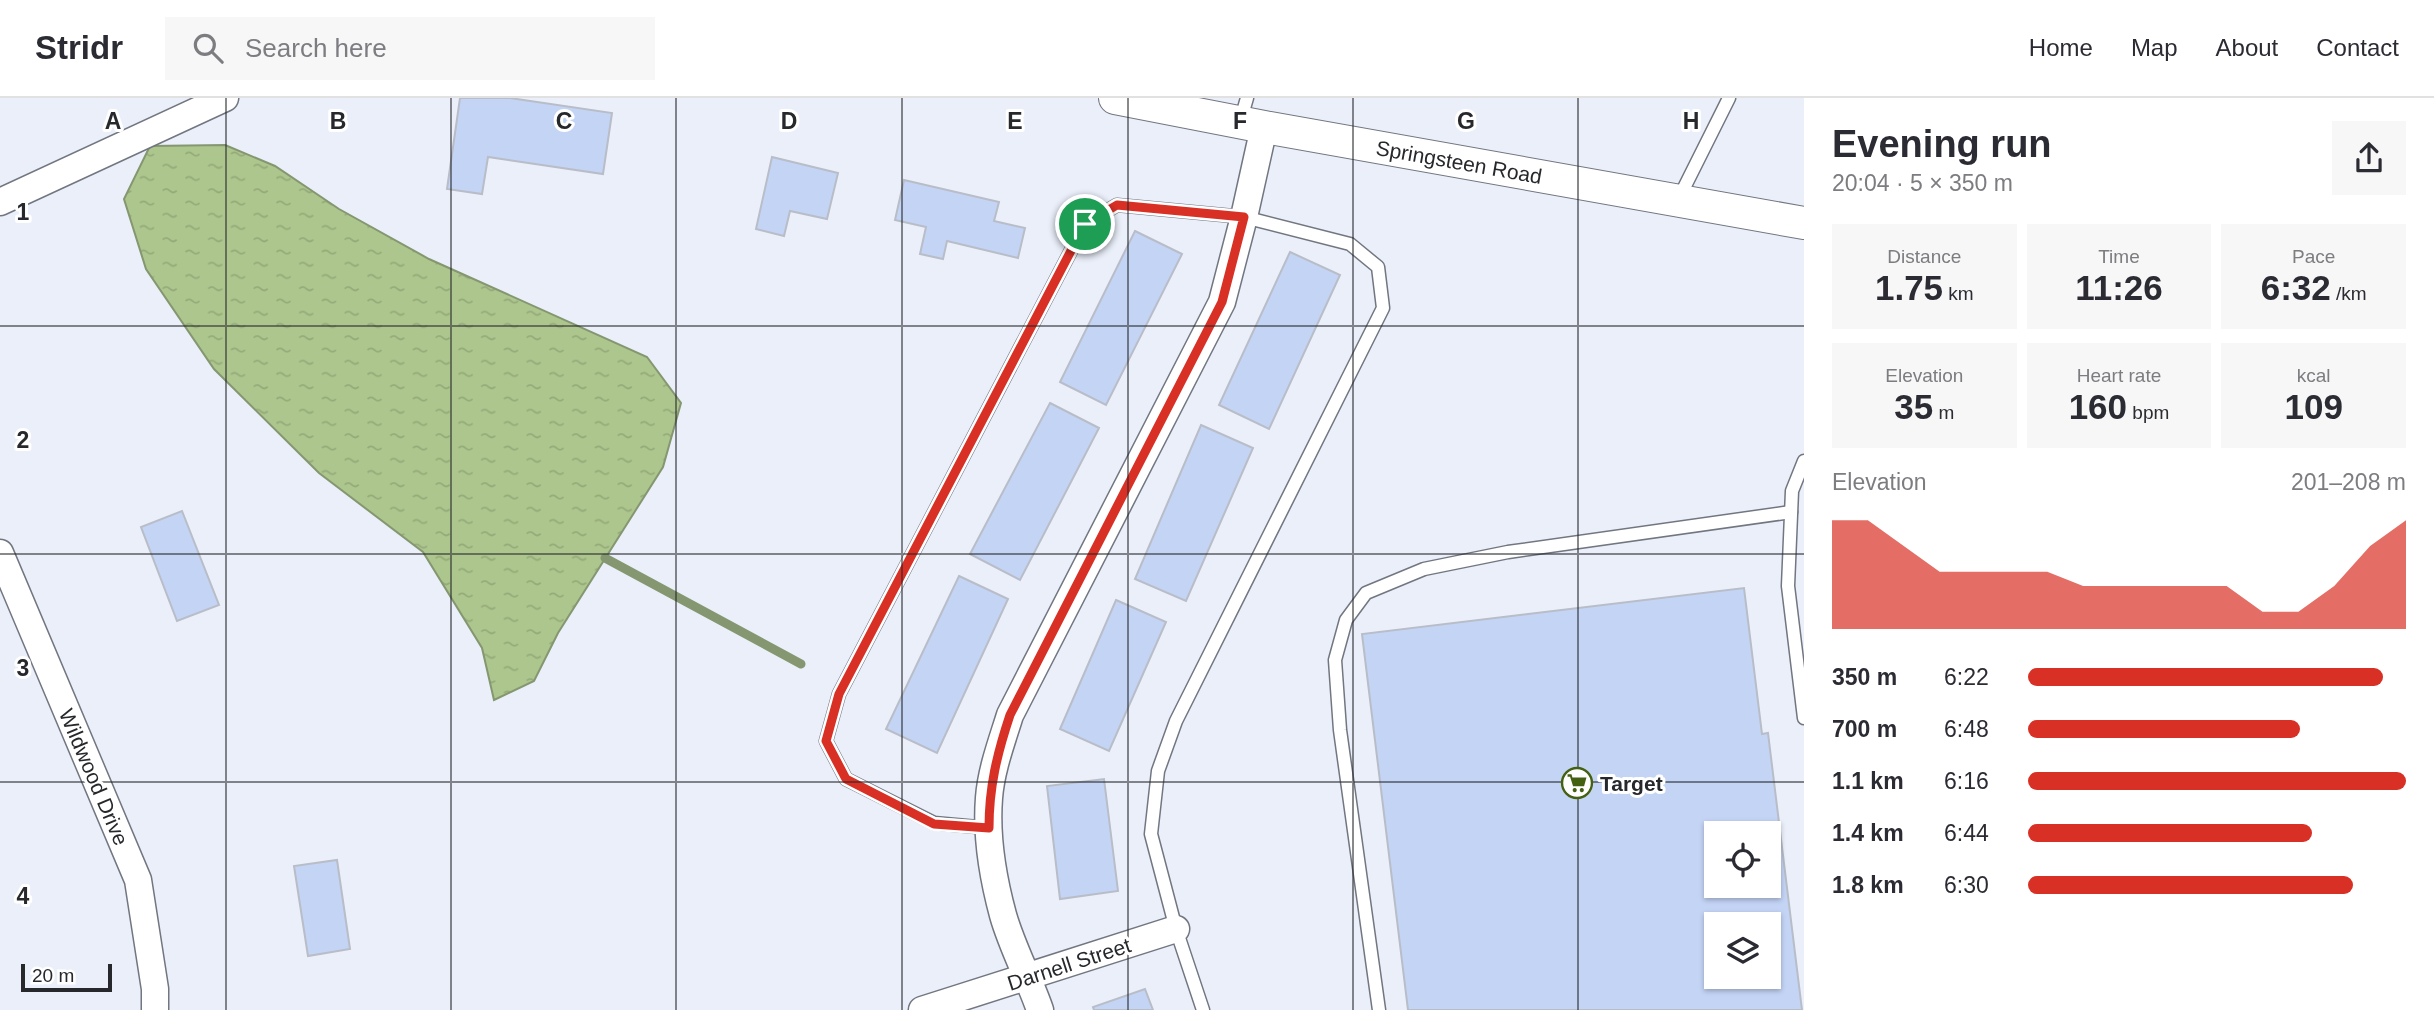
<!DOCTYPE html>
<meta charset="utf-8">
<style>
:root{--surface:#fff;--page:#f7f7f7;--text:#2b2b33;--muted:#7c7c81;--line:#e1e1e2;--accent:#d93025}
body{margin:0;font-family:Arial,sans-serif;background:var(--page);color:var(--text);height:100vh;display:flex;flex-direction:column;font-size:26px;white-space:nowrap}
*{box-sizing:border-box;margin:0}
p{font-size:23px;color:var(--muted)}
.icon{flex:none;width:38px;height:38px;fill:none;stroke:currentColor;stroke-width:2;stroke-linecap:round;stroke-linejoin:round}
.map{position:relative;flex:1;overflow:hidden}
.sheet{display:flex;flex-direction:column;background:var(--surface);width:630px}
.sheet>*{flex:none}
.tools{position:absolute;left:1704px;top:723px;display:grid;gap:14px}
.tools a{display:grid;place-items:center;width:77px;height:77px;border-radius:0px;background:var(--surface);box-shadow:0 2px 5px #0004;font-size:35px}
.scale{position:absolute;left:21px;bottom:18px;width:91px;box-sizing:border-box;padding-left:7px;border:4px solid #26282c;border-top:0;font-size:19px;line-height:24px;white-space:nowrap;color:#26282c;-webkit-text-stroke:5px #fff;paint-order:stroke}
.pin{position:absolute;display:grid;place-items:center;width:60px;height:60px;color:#fff;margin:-30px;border:4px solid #fff;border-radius:50%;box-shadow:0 2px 7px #0007}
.round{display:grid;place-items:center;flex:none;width:74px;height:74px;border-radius:0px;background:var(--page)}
.overview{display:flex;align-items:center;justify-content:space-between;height:119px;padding:0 28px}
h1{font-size:38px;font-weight:700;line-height:52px}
.metrics{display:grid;grid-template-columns:repeat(3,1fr);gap:10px;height:119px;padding:7px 28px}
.metrics div{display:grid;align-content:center;border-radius:0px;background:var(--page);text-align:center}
.metrics b{font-size:35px;font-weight:700}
.metrics small{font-size:19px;font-weight:400}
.metrics p{font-size:19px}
.chart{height:196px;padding:14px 28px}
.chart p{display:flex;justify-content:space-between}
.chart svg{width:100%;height:126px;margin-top:7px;fill:var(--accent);opacity:.7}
ul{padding:0 28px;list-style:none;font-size:23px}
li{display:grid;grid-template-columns:112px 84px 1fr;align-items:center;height:52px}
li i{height:18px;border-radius:9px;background:var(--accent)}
header{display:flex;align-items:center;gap:42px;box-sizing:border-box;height:98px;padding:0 35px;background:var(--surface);border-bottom:2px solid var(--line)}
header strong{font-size:33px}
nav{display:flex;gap:38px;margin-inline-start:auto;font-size:24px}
.search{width:490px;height:63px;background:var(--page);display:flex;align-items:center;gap:18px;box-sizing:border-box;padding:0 24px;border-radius:0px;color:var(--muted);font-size:26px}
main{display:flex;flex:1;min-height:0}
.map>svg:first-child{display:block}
.water{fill:url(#water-ripples);stroke:#849770;stroke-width:2}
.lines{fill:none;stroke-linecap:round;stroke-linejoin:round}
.stream{stroke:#849770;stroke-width:9}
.building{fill:#c4d4f5;stroke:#b8bdc8;stroke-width:2;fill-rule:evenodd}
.service-casing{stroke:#717680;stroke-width:15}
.minor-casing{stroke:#717680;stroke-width:29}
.tertiary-casing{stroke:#717680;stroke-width:34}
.service{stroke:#fff;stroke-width:12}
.minor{stroke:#fff;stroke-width:26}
.tertiary{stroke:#fff;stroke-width:32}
.route-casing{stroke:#fff;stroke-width:14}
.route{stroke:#d93025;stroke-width:9}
.grid{fill:none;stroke:#26282c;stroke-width:2;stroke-opacity:0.55}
.labels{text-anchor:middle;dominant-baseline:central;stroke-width:6;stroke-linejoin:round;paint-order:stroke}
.street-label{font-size:21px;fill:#26282c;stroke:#fff}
.poi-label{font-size:21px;font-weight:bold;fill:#26282c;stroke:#fff;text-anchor:start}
.grid-label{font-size:23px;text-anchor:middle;font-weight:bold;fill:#26282c;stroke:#fff;stroke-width:6;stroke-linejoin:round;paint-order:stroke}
</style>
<header>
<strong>Stridr</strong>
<div class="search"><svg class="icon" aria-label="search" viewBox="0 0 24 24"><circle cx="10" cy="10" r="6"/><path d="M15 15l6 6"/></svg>Search here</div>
<nav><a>Home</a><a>Map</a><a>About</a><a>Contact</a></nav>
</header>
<main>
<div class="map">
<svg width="1804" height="912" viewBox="0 0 1804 912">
<defs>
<pattern id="water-ripples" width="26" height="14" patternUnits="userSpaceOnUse" patternTransform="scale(1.75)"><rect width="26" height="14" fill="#adc68d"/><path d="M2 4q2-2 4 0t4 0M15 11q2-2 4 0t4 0" fill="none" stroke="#95aa7a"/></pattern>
</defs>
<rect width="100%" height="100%" fill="#eaeffa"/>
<path class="water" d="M225 47 275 68 339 111 429 161 647 259 681 305 663 369 558 535 534 583 494 602 482 550 423 454 319 375 214 271 146 171 124 101 150 48Z"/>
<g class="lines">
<path class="stream" d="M605 460 801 566"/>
</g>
<g class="building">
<path d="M460 0H510L612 15 603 76 488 59 482 96 447 91Z"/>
<path d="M772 59 838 75 827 121 790 113 784 138 756 131Z"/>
<path d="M904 82 999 104 994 123 1025 130 1018 160 947 143 943 161 920 156 926 129 895 122Z"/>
<path d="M1135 133 1182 156 1106 307 1060 284Z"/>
<path d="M1290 154 1340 177 1269 331 1219 307Z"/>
<path d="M1050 305 1099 330 1020 482 970 456Z"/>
<path d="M1201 327 1253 350 1186 503 1135 481Z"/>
<path d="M182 413 219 507 177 523 141 429Z"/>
<path d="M959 478 1008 501 937 655 886 631Z"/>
<path d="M1744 490 1762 636 1768 635 1802 912H1408L1362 536ZM1717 735H1769V788H1717ZM1717 826H1769V878H1717Z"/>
<path d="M1116 502 1166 524 1109 653 1060 631Z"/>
<path d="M1104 681 1118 793 1060 801 1047 688Z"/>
<path d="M337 762 350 851 308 858 294 768Z"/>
<path d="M1145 891 1153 912H1094L1093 909Z"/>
</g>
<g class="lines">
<g class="service-casing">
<g id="service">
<path d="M1240 24 1247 0"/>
<path d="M1678 102 1729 0"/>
<path d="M1804 363 1792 393 1788 488 1804 620"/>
<path d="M989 730 934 725 846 681 826 643 839 596 1085 126 1117 107 1244 119 1350 146 1378 169 1383 210 1176 623 1158 673 1151 736 1176 831 1203 912"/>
<path d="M1379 912 1340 632 1335 562 1346 522 1366 495 1424 471 1508 454 1791 414"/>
</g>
</g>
<g class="minor-casing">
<g id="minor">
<path d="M0 104 225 0"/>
<path d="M0 455 138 782 155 891V912"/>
<path d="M922 912 1176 831"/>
<path d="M1040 912C1029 880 1012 849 1003 817 993 780 986 738 989 700 991 672 1002 643 1010 617L1222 204 1244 119 1264 29"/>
</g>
</g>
<g class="tertiary-casing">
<path id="tertiary" d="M1115 0 1264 29 1804 125"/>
</g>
<use href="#service" class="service"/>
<use href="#minor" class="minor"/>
<use href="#tertiary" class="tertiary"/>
</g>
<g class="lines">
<g class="route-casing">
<path id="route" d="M1117 107 1244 119 1222 204 1010 617C997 656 989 689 989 730L934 726 846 681 826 643 839 596 1085 126Z"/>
</g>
<use href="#route" class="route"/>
</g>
<path class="grid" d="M226 0V912M451 0V912M676 0V912M902 0V912M1128 0V912M1353 0V912M1578 0V912M0 228H1804M0 456H1804M0 684H1804"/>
<defs>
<g id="supermarket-ring" transform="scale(1.575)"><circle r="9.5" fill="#fff" stroke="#446112" stroke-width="1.5"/><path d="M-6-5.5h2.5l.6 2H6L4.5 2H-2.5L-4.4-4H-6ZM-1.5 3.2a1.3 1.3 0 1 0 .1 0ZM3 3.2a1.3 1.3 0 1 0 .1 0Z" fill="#446112"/></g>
</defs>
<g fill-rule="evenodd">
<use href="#supermarket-ring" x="1577" y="685"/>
</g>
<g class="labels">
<g class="street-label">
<text transform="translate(1459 64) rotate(10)">Springsteen Road</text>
<text transform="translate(94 679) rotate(67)">Wildwood Drive</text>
<text transform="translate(1069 866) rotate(-18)">Darnell Street</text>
</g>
<g class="poi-label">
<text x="1600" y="685">Target</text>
</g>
</g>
<g class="grid-label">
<text x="113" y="31">A</text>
<text x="338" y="31">B</text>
<text x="564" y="31">C</text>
<text x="789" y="31">D</text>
<text x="1015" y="31">E</text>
<text x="1240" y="31">F</text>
<text x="1466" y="31">G</text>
<text x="1691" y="31">H</text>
<text x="23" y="122">1</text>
<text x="23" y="350">2</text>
<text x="23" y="578">3</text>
<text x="23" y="806">4</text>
</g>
</svg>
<div class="tools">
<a><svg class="icon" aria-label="locate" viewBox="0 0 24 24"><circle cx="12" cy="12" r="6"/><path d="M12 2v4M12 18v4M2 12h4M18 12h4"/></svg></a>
<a><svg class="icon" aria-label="layers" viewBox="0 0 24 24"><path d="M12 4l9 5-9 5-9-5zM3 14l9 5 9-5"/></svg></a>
</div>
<div class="scale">20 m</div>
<div class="pin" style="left:1085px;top:126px;background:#1e9e55"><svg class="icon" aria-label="arrive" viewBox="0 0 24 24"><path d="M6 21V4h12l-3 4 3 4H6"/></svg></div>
</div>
<section class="sheet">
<div class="overview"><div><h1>Evening run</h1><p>20:04 · 5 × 350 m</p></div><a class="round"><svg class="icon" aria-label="share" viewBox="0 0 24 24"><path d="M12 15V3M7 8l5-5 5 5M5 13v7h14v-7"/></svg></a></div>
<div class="metrics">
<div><p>Distance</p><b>1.75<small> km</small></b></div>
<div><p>Time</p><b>11:26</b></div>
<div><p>Pace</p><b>6:32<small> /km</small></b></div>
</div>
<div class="metrics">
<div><p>Elevation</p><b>35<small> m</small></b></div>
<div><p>Heart rate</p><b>160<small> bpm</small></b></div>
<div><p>kcal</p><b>109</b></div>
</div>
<div class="chart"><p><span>Elevation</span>201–208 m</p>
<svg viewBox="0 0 160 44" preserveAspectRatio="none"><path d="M0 44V6L10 6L20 15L30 24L40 24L50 24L60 24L70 29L80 29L90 29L100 29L110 29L120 38L130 38L140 29L150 15L160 6V44z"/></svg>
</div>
<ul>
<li><b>350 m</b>6:22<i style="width:94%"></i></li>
<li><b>700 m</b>6:48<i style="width:72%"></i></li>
<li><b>1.1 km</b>6:16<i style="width:100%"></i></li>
<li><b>1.4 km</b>6:44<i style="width:75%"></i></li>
<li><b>1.8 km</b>6:30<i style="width:86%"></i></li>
</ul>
</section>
</main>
